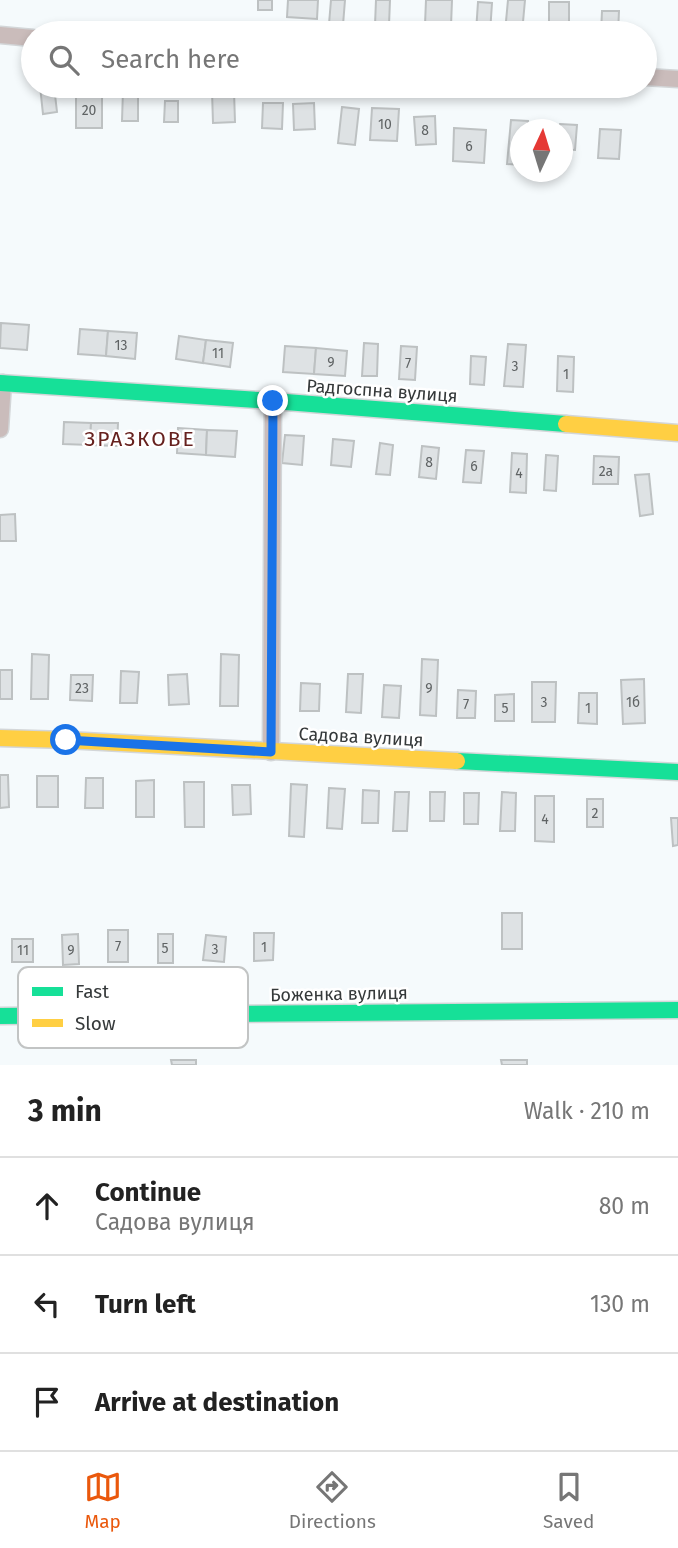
<!DOCTYPE html>
<html lang="en">
<head>
<meta charset="utf-8">
<style>
  :root { --surface:#fff; --page:#f6f6f6; --text:#222; --muted:#767676; --line:#e0e0e0; --accent:#ea580c }
  body { margin:0; font-family:"Fira Sans",sans-serif; background:var(--page); color:var(--text) }
  .compass { position:absolute; left:510px; top:119px; width:63px; height:63px; border-radius:50%; background:var(--surface); box-shadow:0 4px 10px #0003; rotate:4deg }
  .stop { position:absolute; width:21px; height:21px; margin:-16px; border:5px solid #1a73e8; border-radius:50%; background:#fff }
  .stop.end { background:#1a73e8; border-color:#fff; box-shadow:0 2px 7px #0008 }
  .list { margin:0; padding:0; list-style:none }
  h2 { display:flex; justify-content:space-between; align-items:center; height:91px; margin:0; padding:0 28px; font-size:30px }
  h2 small { font-size:23px; font-weight:400; color:var(--muted) }
  .list li { display:grid; grid-template-columns:46px 1fr auto; gap:21px; align-items:center; box-sizing:border-box; height:98px; padding:0 28px; border-top:2px solid var(--line) }
  .list b { display:block; font-size:26px; white-space:nowrap }
  .list p { margin:0; font-size:23px; white-space:nowrap; color:var(--muted) }
  .list em { font-size:23px; font-style:normal; color:var(--muted) }
  .icon { flex:none; width:38px; height:38px; fill:none; stroke:currentColor; stroke-width:2; stroke-linecap:round; stroke-linejoin:round }
  .map { position:relative; flex:none; width:678px; height:1065px; overflow:hidden }
  .search { position:absolute; background:var(--surface); box-shadow:0 4px 10px #0003; left:21px; right:21px; top:21px; height:77px; display:flex; align-items:center; gap:18px; box-sizing:border-box; padding:0 24px; border-radius:38px; color:var(--muted); font-size:26px }
  .sheet { height:385px; background:var(--surface) }
  nav { display:flex; justify-content:space-around; align-items:center; box-sizing:border-box; height:98px; border-top:2px solid var(--line); background:var(--surface); font-size:19px; color:var(--muted) }
  nav a { display:grid; justify-items:center; gap:4px }
  nav .on { color:var(--accent) }
  .map>svg:first-child { display:block }
</style>
</head>
<body>
<div class="map">
<svg width="678" height="1065" viewBox="0 0 678 1065">
  <rect width="100%" height="100%" fill="#f5fafc"/>
  <g fill="#dee2e4" stroke="#bdc1c2" stroke-width="2">
    <rect x="258" y="0" width="14" height="10"/>
    <path d="M 288,0 L 318,0 L 317,19 L 287,17 Z"/>
    <path d="M 331,0 L 345,0 L 343,25 L 329,24 Z"/>
    <path d="M 376,0 L 390,0 L 389,25 L 375,25 Z"/>
    <path d="M 426,0 L 452,0 L 451,26 L 425,25 Z"/>
    <path d="M 508,0 L 525,0 L 522,33 L 505,32 Z"/>
    <path d="M 478,2 L 492,3 L 490,33 L 476,32 Z"/>
    <rect x="549" y="2" width="20" height="31"/>
    <path d="M 602,11 L 619,11 L 618,33 L 601,33 Z"/>
    <path d="M 40,86 L 54,86 L 57,112 L 43,114 Z"/>
    <path d="M 123,90 L 138,91 L 138,121 L 122,121 Z"/>
    <path d="M 102,91 L 102,128 L 76,128 L 76,92 Z"/>
    <path d="M 212,91 L 234,91 L 235,122 L 213,123 Z"/>
    <path d="M 165,101 L 178,101 L 178,122 L 164,122 Z"/>
    <path d="M 263,103 L 283,103 L 282,129 L 262,128 Z"/>
    <path d="M 314,103 L 315,129 L 294,130 L 293,104 Z"/>
    <path d="M 342,107 L 359,109 L 355,145 L 338,143 Z"/>
    <path d="M 372,108 L 399,109 L 397,141 L 370,140 Z"/>
    <path d="M 435,116 L 436,144 L 416,145 L 414,117 Z"/>
    <path d="M 511,120 L 528,121 L 527,130 L 520,130 L 520,165 L 507,164 Z"/>
    <path d="M 560,124 L 577,125 L 575,150 L 562,149 L 562,130 L 559,130 Z"/>
    <path d="M 454,128 L 486,130 L 484,163 L 453,161 Z"/>
    <path d="M 600,129 L 621,130 L 619,159 L 598,158 Z"/>
    <path d="M 1,323 L 29,325 L 27,350 L 0,348 Z"/>
    <path d="M 80,329 L 108,331 L 106,356 L 78,354 Z"/>
    <path d="M 108,331 L 137,333 L 135,359 L 106,356 Z"/>
    <path d="M 179,336 L 206,340 L 203,363 L 176,359 Z"/>
    <path d="M 206,340 L 233,343 L 230,367 L 203,363 Z"/>
    <path d="M 364,343 L 378,344 L 377,376 L 362,376 Z"/>
    <path d="M 508,344 L 526,345 L 523,387 L 504,386 Z"/>
    <path d="M 285,346 L 316,348 L 314,374 L 283,372 Z"/>
    <path d="M 401,346 L 417,347 L 415,380 L 399,379 Z"/>
    <path d="M 316,348 L 347,351 L 345,376 L 314,374 Z"/>
    <path d="M 471,356 L 486,357 L 484,385 L 470,384 Z"/>
    <path d="M 558,356 L 574,357 L 573,392 L 557,391 Z"/>
    <path d="M 64,422 L 91,423 L 90,445 L 63,444 Z"/>
    <path d="M 91,423 L 118,423 L 117,446 L 90,445 Z"/>
    <path d="M 178,428 L 207,430 L 206,455 L 177,453 Z"/>
    <path d="M 207,430 L 237,431 L 235,457 L 206,455 Z"/>
    <path d="M 285,435 L 304,436 L 302,465 L 282,463 Z"/>
    <path d="M 333,439 L 354,441 L 351,467 L 331,465 Z"/>
    <path d="M 380,443 L 393,445 L 390,475 L 376,474 Z"/>
    <path d="M 422,446 L 439,448 L 436,479 L 419,477 Z"/>
    <path d="M 466,450 L 484,451 L 481,483 L 463,482 Z"/>
    <path d="M 512,453 L 527,454 L 526,493 L 510,492 Z"/>
    <path d="M 546,455 L 558,456 L 556,491 L 544,490 Z"/>
    <path d="M 594,456 L 619,457 L 618,484 L 593,484 Z"/>
    <path d="M 649,474 L 653,514 L 640,516 L 635,475 Z"/>
    <path d="M 15,514 L 16,541 L 0,541 L 0,515 Z"/>
    <path d="M 32,654 L 49,655 L 48,699 L 31,699 Z"/>
    <path d="M 221,654 L 239,655 L 238,706 L 220,706 Z"/>
    <path d="M 422,659 L 438,660 L 436,716 L 420,715 Z"/>
    <rect x="0" y="670" width="12" height="29"/>
    <path d="M 121,671 L 139,672 L 137,703 L 120,703 Z"/>
    <path d="M 187,674 L 189,704 L 169,705 L 168,675 Z"/>
    <path d="M 348,674 L 363,674 L 361,713 L 346,712 Z"/>
    <path d="M 71,675 L 93,675 L 92,701 L 70,700 Z"/>
    <path d="M 644,679 L 645,723 L 623,724 L 621,680 Z"/>
    <path d="M 532,682 L 556,682 L 555,722 L 532,722 Z"/>
    <path d="M 301,683 L 320,684 L 319,711 L 300,711 Z"/>
    <path d="M 384,685 L 401,686 L 399,718 L 382,717 Z"/>
    <path d="M 458,690 L 476,691 L 475,718 L 457,718 Z"/>
    <path d="M 579,693 L 597,693 L 597,724 L 578,723 Z"/>
    <path d="M 514,694 L 514,721 L 495,721 L 495,695 Z"/>
    <path d="M 0,775 L 8,775 L 9,807 L 0,808 Z"/>
    <rect x="37" y="776" width="21" height="31"/>
    <path d="M 86,778 L 103,778 L 103,808 L 85,808 Z"/>
    <path d="M 154,780 L 154,817 L 136,817 L 136,781 Z"/>
    <path d="M 184,782 L 204,782 L 204,827 L 185,827 Z"/>
    <path d="M 291,784 L 307,785 L 304,837 L 289,836 Z"/>
    <path d="M 232,785 L 250,785 L 251,814 L 233,815 Z"/>
    <path d="M 329,788 L 345,789 L 342,829 L 327,828 Z"/>
    <path d="M 363,790 L 379,791 L 378,823 L 362,823 Z"/>
    <path d="M 395,792 L 409,792 L 407,831 L 393,831 Z"/>
    <path d="M 430,792 L 445,792 L 444,821 L 430,821 Z"/>
    <path d="M 502,792 L 516,793 L 515,831 L 500,831 Z"/>
    <path d="M 464,793 L 479,793 L 478,824 L 464,824 Z"/>
    <path d="M 535,796 L 554,796 L 554,842 L 535,841 Z"/>
    <rect x="587" y="799" width="16" height="28"/>
    <path d="M 671,818 L 678,818 L 678,845 L 673,846 Z"/>
    <rect x="502" y="913" width="20" height="36"/>
    <rect x="108" y="930" width="20" height="32"/>
    <path d="M 254,933 L 274,933 L 273,960 L 254,961 Z"/>
    <path d="M 78,934 L 79,964 L 63,965 L 62,935 Z"/>
    <rect x="158" y="934" width="15" height="29"/>
    <path d="M 206,935 L 226,937 L 224,962 L 203,960 Z"/>
    <rect x="12" y="939" width="21" height="23"/>
    <path d="M 171,1060 L 196,1060 L 196,1065 L 172,1065 Z"/>
    <path d="M 501,1060 L 527,1060 L 527,1065 L 502,1065 Z"/>
  </g>
  <g fill="none" stroke-linecap="round" stroke-linejoin="round">
    <g stroke="#d3d6d8" stroke-width="19">
      <g id="street">
        <path d="M 0,35 L 33,38"/>
        <path d="M 645,77 L 678,79"/>
        <path d="M 0,429 L 3,383"/>
        <path d="M 271,752 L 273,401"/>
      </g>
    </g>
    <g stroke="#d3d6d8" stroke-width="19">
      <g id="fast">
        <path d="M 0,383 L 273,401 L 566,424"/>
        <path d="M 457,761 L 678,772"/>
        <path d="M 0,1016 L 678,1010"/>
      </g>
    </g>
    <g stroke="#d3d6d8" stroke-width="19">
      <g id="slow">
        <path d="M 566,424 L 678,433"/>
        <path d="M 0,738 L 66,740 L 457,761"/>
      </g>
    </g>
    <use href="#street" stroke="#cabcbb" stroke-width="16"/>
    <use href="#fast" stroke="#16e098" stroke-width="16"/>
    <use href="#slow" stroke="#ffcf43" stroke-width="16"/>
  </g>
  <g fill="none" stroke-linecap="round" stroke-linejoin="round">
    <path stroke="#1a73e8" stroke-width="9" d="M 66,740 L 271,752 L 273,401"/>
  </g>
  <g text-anchor="middle" stroke-width="5" stroke-linejoin="round" paint-order="stroke">
    <g font-size="14" fill="#5f6364">
      <text x="89" y="115">20</text>
      <text x="385" y="129">10</text>
      <text x="425" y="135">8</text>
      <text x="469" y="151">6</text>
      <text x="121" y="350">13</text>
      <text x="218" y="358">11</text>
      <text x="331" y="367">9</text>
      <text x="408" y="368">7</text>
      <text x="515" y="371">3</text>
      <text x="566" y="379">1</text>
      <text x="429" y="467">8</text>
      <text x="474" y="471">6</text>
      <text x="606" y="476">2а</text>
      <text x="519" y="478">4</text>
      <text x="82" y="693">23</text>
      <text x="429" y="693">9</text>
      <text x="544" y="707">3</text>
      <text x="633" y="707">1б</text>
      <text x="466" y="709">7</text>
      <text x="505" y="713">5</text>
      <text x="588" y="713">1</text>
      <text x="595" y="818">2</text>
      <text x="545" y="824">4</text>
      <text x="118" y="951">7</text>
      <text x="264" y="952">1</text>
      <text x="165" y="953">5</text>
      <text x="215" y="954">3</text>
      <text x="23" y="955">11</text>
      <text x="71" y="955">9</text>
    </g>
    <g font-size="18" fill="#35393a" stroke="#fff">
      <text transform="translate(382 391) rotate(4)" y="6">Радгоспна вулиця</text>
      <text transform="translate(361 737) rotate(3)" y="6">Садова вулиця</text>
      <text transform="translate(339 994) rotate(-1)" y="6">Боженка вулиця</text>
    </g>
    <g font-size="21" letter-spacing="2" fill="#66211e" stroke="#fff">
      <text x="140" y="446">ЗРАЗКОВЕ</text>
    </g>
  </g>
  <rect x="18" y="967" width="230" height="81" rx="10" fill="#fff" stroke="#c2c4c4" stroke-width="2"/>
  <rect x="32" y="987" width="31" height="9" fill="#16e098"/>
  <rect x="32" y="1019" width="31" height="8" fill="#ffcf43"/>
  <g font-size="19" fill="#35393a">
    <text x="75" y="998">Fast</text>
    <text x="75" y="1030">Slow</text>
  </g>
</svg>
<svg class="compass" viewBox="-18 -18 36 36"><path d="M0-13l5 13h-10z" fill="#e53935"/><path d="M0 13l5-13h-10z" fill="#767676"/></svg>
<div class="stop" style="left:66px;top:740px"></div>
<div class="stop end" style="left:273px;top:401px"></div>
<div class="search"><svg class="icon" aria-label="search" viewBox="0 0 24 24"><circle cx="10" cy="10" r="6"/><path d="M15 15l6 6"/></svg>Search here</div>
</div>
<section class="sheet">
<h2>3 min<small>Walk · 210 m</small></h2>
<ul class="list">
<li><svg class="icon" aria-label="ahead" viewBox="0 0 24 24"><path d="M12 20V5M6 11l6-6 6 6"/></svg><div><b>Continue</b><p>Садова вулиця</p></div><em>80 m</em></li>
<li><svg class="icon" aria-label="left" viewBox="0 0 24 24"><path d="M17 20v-9H6M10 6l-5 5 5 5"/></svg><div><b>Turn left</b></div><em>130 m</em></li>
<li><svg class="icon" aria-label="arrive" viewBox="0 0 24 24"><path d="M6 21V4h12l-3 4 3 4H6"/></svg><div><b>Arrive at destination</b></div></li>
</ul>
</section>
<nav>
<a class="on"><svg class="icon" aria-label="map" viewBox="0 0 24 24"><path d="M3 6l6-2 6 2 6-2v14l-6 2-6-2-6 2zM9 4v14M15 6v14"/></svg>Map</a>
<a><svg class="icon" aria-label="directions" viewBox="0 0 24 24"><path d="M12 3l9 9-9 9-9-9zM9 14v-3h6M13 9l2 2-2 2"/></svg>Directions</a>
<a><svg class="icon" aria-label="saved" viewBox="0 0 24 24"><path d="M7 4h10v16l-5-4-5 4z"/></svg>Saved</a>
</nav>
</body>
</html>
